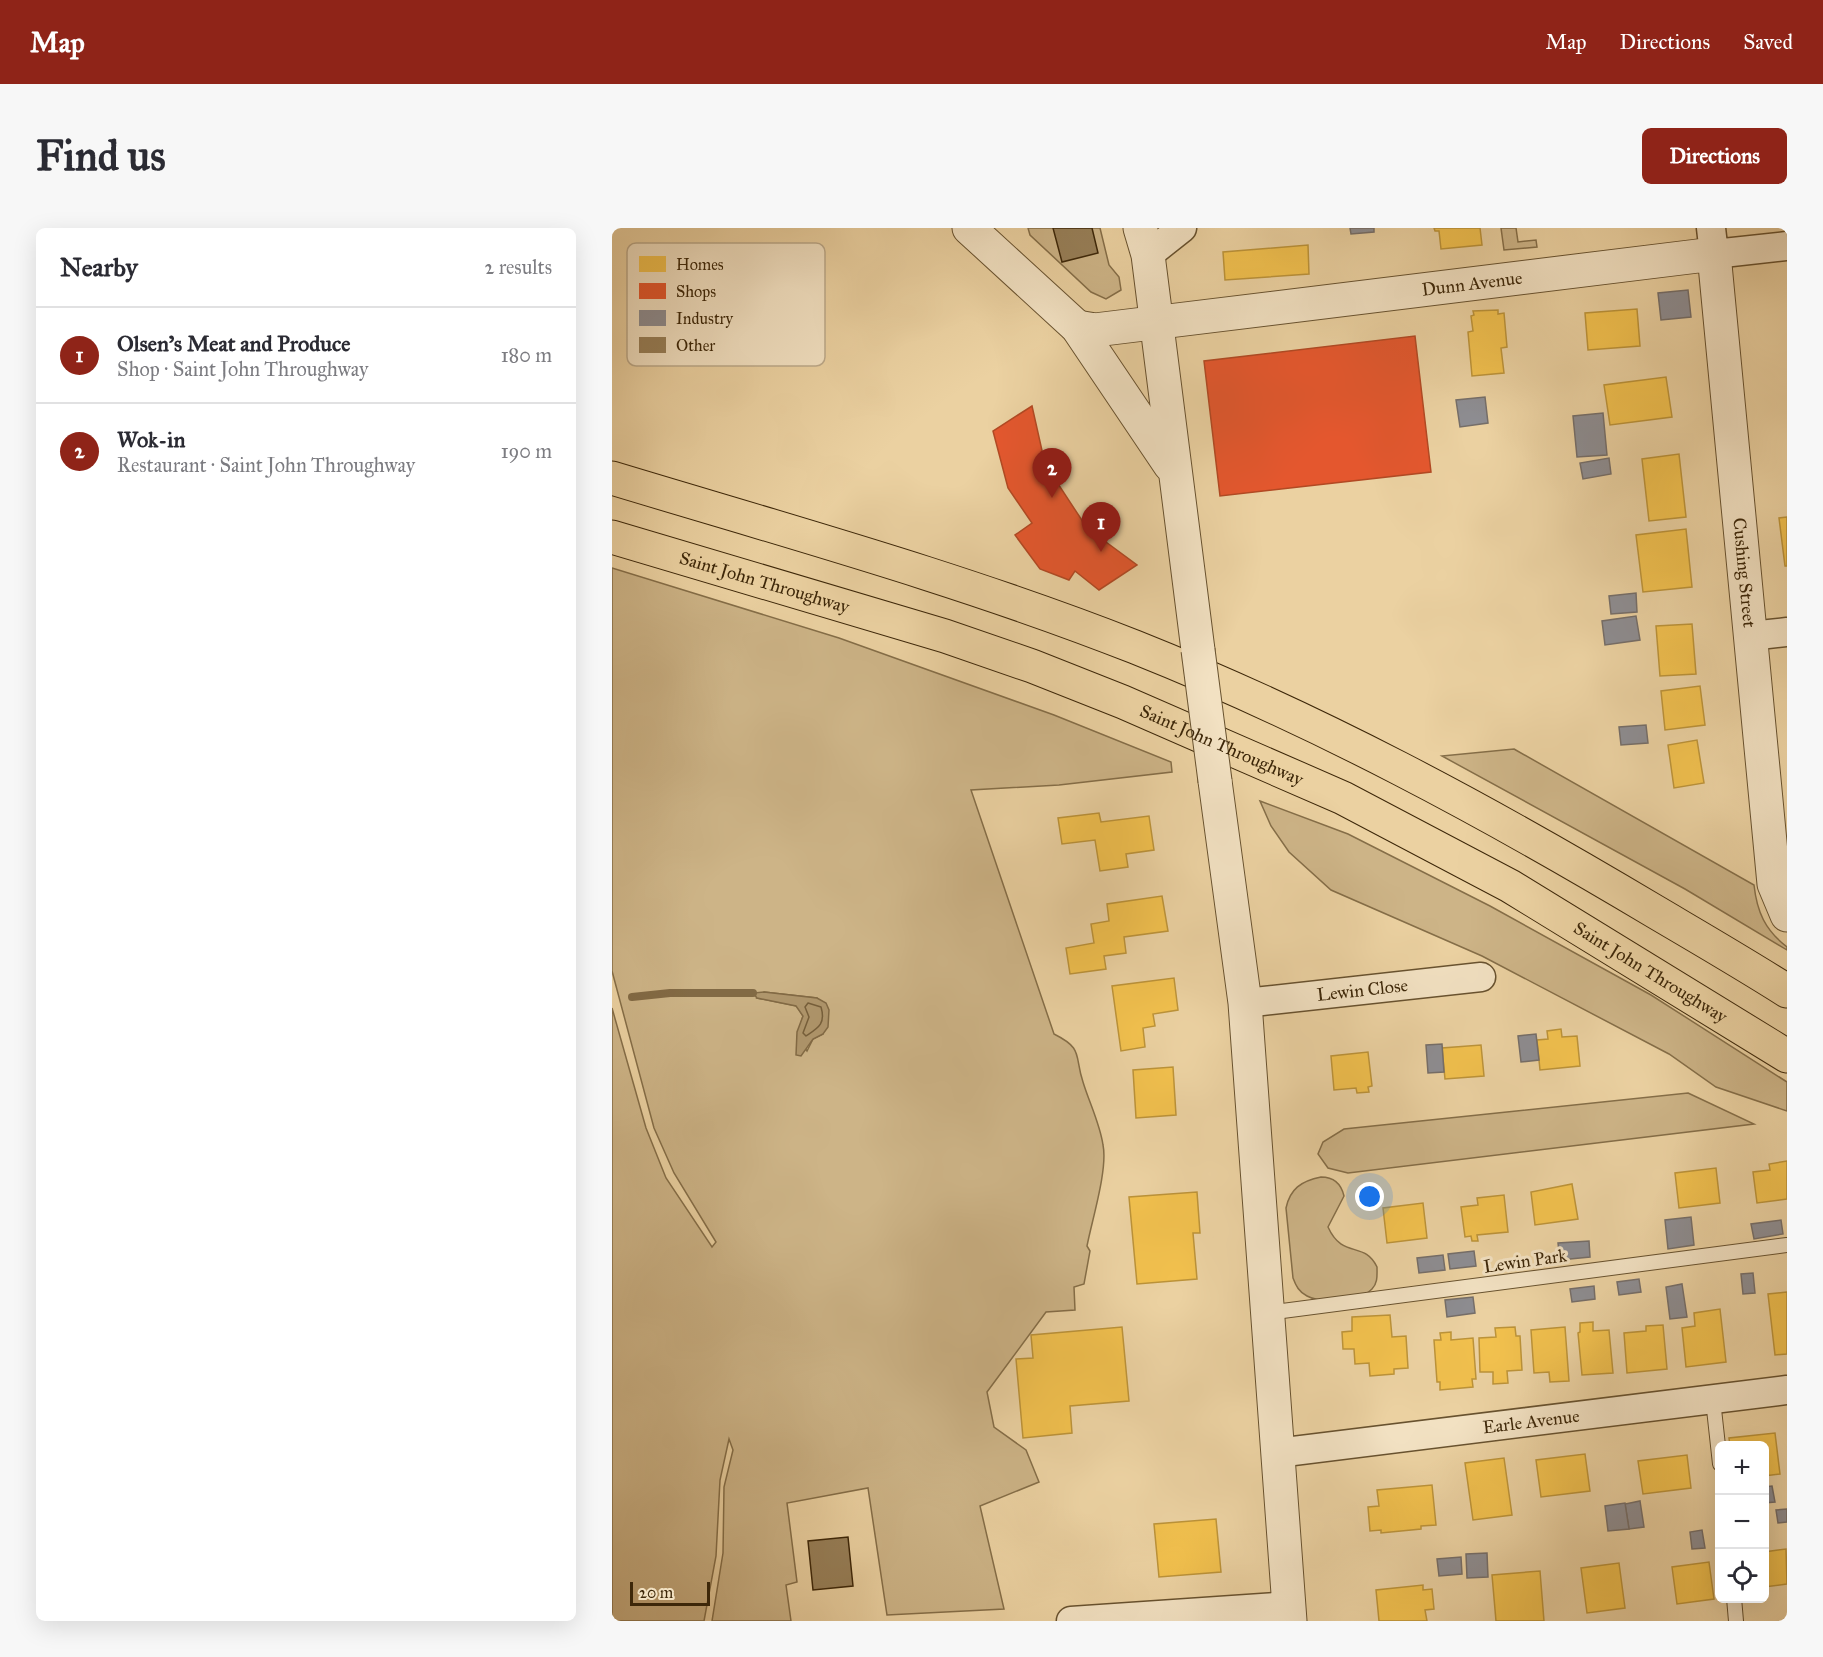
<!DOCTYPE html>
<html lang="en">
<head>
<meta charset="utf-8">
<style>
  :root { --surface:#fff; --page:#f7f7f7; --text:#2b2b33; --muted:#7c7c81; --line:#e1e1e2; --accent:#8f2418 }
  body { margin:0; font-family:"IM FELL Great Primer",serif; background:var(--page); color:var(--text) }
  .controls { position:absolute; right:18px; bottom:18px; display:grid; overflow:hidden; border-radius:9px; box-shadow:0 6px 24px #0002 }
  .controls button { width:54px; height:54px; display:grid; place-items:center; padding:0; border:0; border-bottom:2px solid var(--line); background:var(--surface); color:var(--text); font:30px sans-serif }
  .scale { position:absolute; left:18px; bottom:15px; width:80px; box-sizing:border-box; padding-left:6px; border:3px solid #3d2709; border-top:0; font-size:16px; line-height:21px; white-space:nowrap; color:#3d2709; -webkit-text-stroke:4px #f2e1c2; paint-order:stroke }
  .you { position:absolute; left:758px; top:969px; width:21px; height:21px; margin:-15px; border:4px solid #fff; border-radius:50%; background:#1a73e8; box-shadow:0 0 0 9px #1a73e833 }
  .badge { display:grid; place-items:center; width:39px; height:39px; border-radius:50%; background:var(--accent); color:#fff; font-size:20px; font-weight:700 }
  .pin { position:absolute; translate:-50% -50px; filter:drop-shadow(0 2px 3px #0008) }
  .pin::after { content:''; position:absolute; top:32px; width:21px; height:18px; background:inherit; clip-path:polygon(0 0,100% 0,50% 100%) }
  .list { margin:0; padding:0; list-style:none }
  h2 { display:flex; justify-content:space-between; align-items:center; height:78px; margin:0; padding:0 24px; font-size:26px }
  h2 small { font-size:20px; font-weight:400; color:var(--muted) }
  .list li { display:grid; grid-template-columns:39px 1fr auto; gap:18px; align-items:center; box-sizing:border-box; height:96px; padding:0 24px; border-top:2px solid var(--line) }
  .list b { display:block; font-size:22px; white-space:nowrap }
  .list p { margin:0; font-size:20px; white-space:nowrap; color:var(--muted) }
  .list em { font-size:20px; font-style:normal; color:var(--muted) }
  .icon { flex:none; width:33px; height:33px; fill:none; stroke:currentColor; stroke-width:2; stroke-linecap:round; stroke-linejoin:round }
  .map { position:relative; flex:none; width:1175px; height:1393px; overflow:hidden; border-radius:9px }
  header { display:flex; align-items:center; gap:36px; box-sizing:border-box; height:84px; padding:0 30px; background:var(--accent); color:#fff }
  header strong { font-size:28px }
  nav { display:flex; gap:33px; margin-inline-start:auto; font-size:21px }
  .intro { display:flex; align-items:center; justify-content:space-between; box-sizing:border-box; height:144px; padding:0 36px }
  h1 { margin:0; font-size:42px }
  .button { padding:15px 27px; border-radius:9px; background:var(--accent); color:#fff; font-size:21px; font-weight:700 }
  main { display:flex; gap:36px; padding:0 36px }
  aside { flex:1; background:var(--surface); border-radius:9px; box-shadow:0 6px 24px #0002 }
  .map>svg:first-child { display:block }
</style>
</head>
<body>
<header>
<strong>Map</strong>
<nav><a>Map</a><a>Directions</a><a>Saved</a></nav>
</header>
<div class="intro"><h1>Find us</h1><a class="button">Directions</a></div>
<main>
<aside>
<h2>Nearby<small>2 results</small></h2>
<ul class="list">
<li><span class="badge">1</span><div><b>Olsen's Meat and Produce</b><p>Shop · Saint John Throughway</p></div><em>180 m</em></li>
<li><span class="badge">2</span><div><b>Wok-in</b><p>Restaurant · Saint John Throughway</p></div><em>190 m</em></li>
</ul>
</aside>
<div class="map">
<svg width="1175" height="1393" viewBox="0 0 1175 1393">
  <rect width="100%" height="100%" fill="#ebd1a1"/>
  <filter id="stains"><feTurbulence type="fractalNoise" baseFrequency=".00333" numOctaves="4"/><feColorMatrix values="0 0 0 0 .2 0 0 0 0 .09 0 0 0 0 .02 0 0 0 .5 -.17"/></filter>
  <radialGradient id="worn" r=".72"><stop offset=".6" stop-color="#630" stop-opacity="0"/><stop offset="1" stop-color="#630" stop-opacity=".3"/></radialGradient>
  <g fill="#cdb487" stroke="#856e48" stroke-width="1.5" fill-rule="evenodd">
    <path d="M 416,0 L 488,0 L 497,37 L 507,49 L 509,62 L 494,71 L 479,64 L 418,7 Z"/>
    <path d="M 889,0 L 904,0 L 906,14 L 924,12 L 925,19 L 892,22 Z"/>
    <path d="M 0,340 L 227,410 L 442,487 L 559,534 L 560,544 L 447,557 L 359,562 L 442,806 C 472,821 462,827 471,854 C 477,874 488,896 491,917 C 496,941 480,992 475,1018 L 478,1023 L 472,1056 L 462,1059 L 463,1082 L 434,1084 L 375,1164 L 382,1199 L 414,1222 L 427,1254 L 368,1278 L 392,1381 L 275,1387 L 256,1260 L 175,1275 L 185,1354 L 174,1357 L 179,1393 L 100,1393 L 111,1325 L 112,1259 L 121,1222 L 117,1211 L 108,1252 L 104,1328 L 92,1393 L 0,1393 L 0,780 L 34,900 L 54,950 L 100,1019 L 104,1014 L 62,945 L 42,900 L 0,743 ZM 152,764 L 205,770 L 211,806 L 201,811 L 195,823 L 185,809 L 191,788 L 185,778 L 145,770 Z"/>
    <path d="M 902,521 L 1142,657 C 1145,684 1153,702 1175,719 L 1175,722 L 1073,661 L 830,528 Z"/>
    <path d="M 648,573 L 736,606 L 878,678 L 1039,767 L 1175,854 L 1175,883 L 1104,859 L 1057,826 L 870,728 L 719,662 L 677,624 L 659,598 Z"/>
    <path d="M 1076,865 L 1142,896 L 736,945 L 716,940 L 706,926 L 711,914 L 732,901 Z"/>
    <path d="M 709,949 C 722,949 729,955 732,968 L 716,999 C 731,1032 752,1012 765,1039 C 765,1047 766,1055 760,1061 C 747,1074 710,1076 695,1068 C 687,1064 684,1058 681,1050 L 674,980 C 678,961 689,953 709,949 Z"/>
  </g>
  <path fill="#b0976d" stroke="#826a45" stroke-width="1.5" d="M 152,764 L 205,770 L 214,775 L 217,782 L 216,799 L 211,806 L 201,811 L 189,828 L 184,827 L 185,804 L 191,788 L 184,778 L 145,770 L 141,765 Z"/>
  <g fill="#f2c14e" stroke="#bc9339" stroke-width="1.5">
    <path d="M 822,0 L 868,0 L 870,17 L 829,21 L 827,3 L 823,3 Z"/>
    <path d="M 696,17 L 697,46 L 613,52 L 611,24 Z"/>
    <path d="M 1025,81 L 1028,118 L 976,122 L 973,85 Z"/>
    <path d="M 886,82 L 886,86 L 892,85 L 895,119 L 889,120 L 892,145 L 860,148 L 856,104 L 861,103 L 859,88 L 862,87 L 861,83 Z"/>
    <path d="M 1054,149 L 1060,189 L 998,197 L 992,157 Z"/>
    <path d="M 1067,226 L 1074,289 L 1037,293 L 1030,231 Z"/>
    <path d="M 1175,289 L 1175,338 L 1173,338 L 1167,290 Z"/>
    <path d="M 1074,301 L 1080,359 L 1031,364 L 1024,307 Z"/>
    <path d="M 1080,396 L 1084,446 L 1048,448 L 1044,398 Z"/>
    <path d="M 1088,458 L 1093,497 L 1053,502 L 1049,463 Z"/>
    <path d="M 1085,512 L 1092,555 L 1062,560 L 1056,517 Z"/>
    <path d="M 487,585 L 489,594 L 537,588 L 542,622 L 514,626 L 516,639 L 488,643 L 483,612 L 450,616 L 446,590 Z"/>
    <path d="M 550,668 L 556,703 L 512,709 L 514,725 L 492,728 L 494,741 L 458,746 L 454,720 L 482,715 L 479,696 L 497,693 L 495,676 Z"/>
    <path d="M 562,750 L 566,782 L 541,786 L 543,798 L 531,800 L 533,819 L 509,823 L 500,758 Z"/>
    <path d="M 949,801 L 950,809 L 965,808 L 968,838 L 928,842 L 925,812 L 936,811 L 935,803 Z"/>
    <path d="M 869,817 L 872,848 L 833,851 L 830,820 Z"/>
    <path d="M 756,824 L 760,858 L 756,859 L 757,864 L 745,865 L 744,860 L 722,862 L 719,828 Z"/>
    <path d="M 561,839 L 564,887 L 524,890 L 521,842 Z"/>
    <path d="M 1175,933 L 1175,971 L 1145,975 L 1141,944 L 1158,942 L 1157,936 Z"/>
    <path d="M 1104,940 L 1108,975 L 1067,980 L 1063,945 Z"/>
    <path d="M 960,956 L 966,991 L 923,997 L 919,964 Z"/>
    <path d="M 585,964 L 588,1005 L 581,1005 L 585,1051 L 525,1056 L 517,969 Z"/>
    <path d="M 892,967 L 896,1004 L 865,1007 L 866,1013 L 860,1013 L 859,1008 L 853,1009 L 849,979 L 866,977 L 865,970 Z"/>
    <path d="M 811,975 L 815,1010 L 775,1015 L 771,980 Z"/>
    <path d="M 1175,1064 L 1175,1126 L 1163,1127 L 1156,1066 Z"/>
    <path d="M 1108,1081 L 1114,1134 L 1074,1139 L 1070,1100 L 1083,1098 L 1082,1085 Z"/>
    <path d="M 778,1087 L 780,1109 L 794,1108 L 796,1140 L 782,1141 L 782,1146 L 758,1148 L 757,1135 L 743,1136 L 742,1121 L 731,1121 L 730,1104 L 740,1103 L 740,1089 Z"/>
    <path d="M 981,1094 L 981,1103 L 997,1102 L 1001,1145 L 970,1147 L 966,1105 L 968,1104 L 968,1095 Z"/>
    <path d="M 1051,1097 L 1055,1141 L 1015,1145 L 1012,1105 L 1034,1103 L 1034,1098 Z"/>
    <path d="M 510,1099 L 517,1173 L 458,1178 L 460,1205 L 411,1210 L 404,1131 L 421,1130 L 419,1107 Z"/>
    <path d="M 903,1099 L 904,1108 L 908,1108 L 910,1142 L 895,1143 L 896,1155 L 881,1156 L 881,1144 L 868,1144 L 867,1110 L 884,1109 L 883,1100 Z"/>
    <path d="M 953,1099 L 957,1153 L 938,1154 L 937,1144 L 922,1145 L 919,1102 Z"/>
    <path d="M 839,1104 L 839,1112 L 861,1110 L 864,1151 L 860,1151 L 861,1159 L 828,1162 L 828,1154 L 825,1154 L 822,1112 L 829,1112 L 828,1105 Z"/>
    <path d="M 1163,1205 L 1168,1246 L 1152,1248 L 1152,1218 L 1118,1218 L 1117,1210 Z"/>
    <path d="M 973,1226 L 978,1263 L 929,1269 L 924,1232 Z"/>
    <path d="M 1075,1227 L 1079,1260 L 1031,1266 L 1026,1233 Z"/>
    <path d="M 892,1230 L 900,1287 L 861,1292 L 853,1235 Z"/>
    <path d="M 820,1257 L 824,1297 L 809,1298 L 809,1301 L 769,1305 L 769,1302 L 758,1303 L 756,1279 L 767,1278 L 765,1262 Z"/>
    <path d="M 604,1291 L 609,1344 L 547,1349 L 542,1296 Z"/>
    <path d="M 1174,1321 L 1175,1356 L 1152,1359 L 1152,1324 Z"/>
    <path d="M 1097,1334 L 1102,1371 L 1065,1376 L 1060,1339 Z"/>
    <path d="M 1007,1335 L 1013,1380 L 975,1385 L 969,1340 Z"/>
    <path d="M 928,1343 L 932,1393 L 884,1393 L 880,1347 Z"/>
    <path d="M 811,1357 L 811,1362 L 820,1361 L 822,1381 L 813,1382 L 815,1393 L 767,1393 L 764,1362 Z"/>
  </g>
  <g fill="#e4572e" stroke="#b24923" stroke-width="1.5">
    <path d="M 803,108 L 819,244 L 608,268 L 592,133 Z"/>
    <path d="M 420,178 L 433,236 L 475,300 L 525,337 L 487,362 L 463,343 L 457,352 L 428,341 L 403,307 L 420,295 L 396,260 L 381,203 Z"/>
  </g>
  <g fill="#8d8d92" stroke="#756e69" stroke-width="1.5">
    <path d="M 738,0 L 762,0 L 762,4 L 739,6 Z"/>
    <path d="M 1076,62 L 1079,89 L 1049,92 L 1046,65 Z"/>
    <path d="M 873,169 L 876,195 L 848,199 L 844,172 Z"/>
    <path d="M 991,185 L 995,227 L 965,229 L 961,188 Z"/>
    <path d="M 997,230 L 999,246 L 971,251 L 968,235 Z"/>
    <path d="M 1024,365 L 1025,384 L 999,386 L 997,368 Z"/>
    <path d="M 1024,388 L 1028,412 L 993,417 L 990,393 Z"/>
    <path d="M 1034,497 L 1036,515 L 1009,517 L 1007,499 Z"/>
    <path d="M 924,806 L 927,832 L 909,834 L 906,808 Z"/>
    <path d="M 830,816 L 832,844 L 816,845 L 814,817 Z"/>
    <path d="M 1079,989 L 1082,1017 L 1056,1021 L 1053,992 Z"/>
    <path d="M 1169,992 L 1171,1006 L 1142,1011 L 1139,996 Z"/>
    <path d="M 977,1013 L 978,1029 L 948,1032 L 946,1015 Z"/>
    <path d="M 862,1023 L 864,1038 L 838,1041 L 836,1026 Z"/>
    <path d="M 831,1027 L 833,1042 L 807,1045 L 805,1030 Z"/>
    <path d="M 1141,1045 L 1143,1065 L 1131,1066 L 1129,1046 Z"/>
    <path d="M 1027,1051 L 1029,1064 L 1007,1067 L 1005,1054 Z"/>
    <path d="M 1070,1056 L 1075,1089 L 1058,1091 L 1054,1059 Z"/>
    <path d="M 982,1058 L 983,1071 L 960,1074 L 958,1061 Z"/>
    <path d="M 861,1069 L 863,1085 L 835,1089 L 833,1072 Z"/>
    <path d="M 1160,1258 L 1163,1274 L 1152,1275 L 1152,1259 Z"/>
    <path d="M 1028,1273 L 1032,1299 L 1017,1301 L 1013,1276 Z"/>
    <path d="M 1013,1275 L 1017,1301 L 996,1303 L 993,1278 Z"/>
    <path d="M 1175,1281 L 1175,1294 L 1166,1295 L 1164,1282 Z"/>
    <path d="M 1090,1302 L 1093,1320 L 1080,1321 L 1078,1304 Z"/>
    <path d="M 875,1325 L 876,1349 L 855,1350 L 854,1326 Z"/>
    <path d="M 849,1329 L 850,1346 L 827,1348 L 825,1331 Z"/>
  </g>
  <g fill="none" stroke-linecap="round" stroke-linejoin="round">
    <path stroke="#765f3b" stroke-width="1.5" d="M 196,775 L 209,779 C 214,796 206,800 194,808 L 191,805 L 197,789 L 193,779 Z"/>
    <path stroke="#826a45" stroke-width="8" d="M 20,769 L 58,765 L 141,765"/>
  </g>
  <g fill="#977f58" stroke="#3d2709" stroke-width="1.5">
    <path d="M 441,0 L 480,0 L 486,25 L 450,34 Z"/>
    <path d="M 236,1309 L 241,1358 L 201,1362 L 196,1313 Z"/>
  </g>
  <g fill="none" stroke-linecap="round" stroke-linejoin="round">
    <g stroke="#68522f" stroke-width="16">
      <g id="service">
        <path d="M 655,1085 L 1175,1017"/>
        <path d="M 1101,1172 L 1108,1236"/>
        <path d="M 1122,1370 L 1124,1393"/>
      </g>
    </g>
    <g stroke="#68522f" stroke-width="31">
      <g id="minor">
        <path d="M 1099,0 L 1102,26 L 1175,18"/>
        <path d="M 536,27 L 570,0"/>
        <path d="M 1138,408 L 1175,404"/>
        <path id="s1" d="M 633,775 L 869,749"/>
        <path id="s2" d="M 665,1225 L 1175,1162"/>
        <path d="M 459,1393 L 677,1378"/>
      </g>
    </g>
    <g stroke="#68522f" stroke-width="35">
      <g id="tertiary">
        <path d="M 357,0 L 465,99 L 558,237"/>
        <path d="M 528,0 L 536,27 L 586,422"/>
        <path id="s3" d="M 465,99 L 483,102 L 1102,26 L 1162,656 L 1175,687"/>
        <path d="M 603,553 L 633,775 L 678,1393"/>
      </g>
    </g>
    <g stroke="#3d2709" stroke-width="35">
      <g id="motorway">
        <path d="M 0,250 C 175,303 353,352 523,419 C 706,492 873,582 1042,683 C 1086,709 1131,735 1175,763"/>
        <path id="s4" d="M 0,309 L 333,408 L 420,438 L 511,474 L 731,570 L 898,658 L 1175,828"/>
      </g>
    </g>
    <use href="#service" stroke="#f2e1c2" stroke-width="14"/>
    <use href="#minor" stroke="#f2e1c2" stroke-width="28"/>
    <use href="#tertiary" stroke="#f2e1c2" stroke-width="33"/>
    <use href="#motorway" stroke="#ebd1a1" stroke-width="33"/>
    <g stroke="#68522f" stroke-width="35" stroke-linecap="butt">
      <path id="tertiary-bridge" d="M 586,422 L 603,553"/>
    </g>
    <use href="#tertiary-bridge" stroke="#f2e1c2" stroke-width="33"/>
  </g>
  <g text-anchor="middle" stroke-width="6" stroke-linejoin="round" paint-order="stroke">
    <g font-size="18" fill="#3d2709" stroke="#f2e1c2">
      <text dy="6" stroke="none"><textPath href="#s3" startOffset="398">Dunn Avenue</textPath></text>
      <text dy="6" stroke="none"><textPath href="#s3" startOffset="962">Cushing Street</textPath></text>
      <text dy="6" stroke="none"><textPath href="#s4" startOffset="159">Saint John Throughway</textPath></text>
      <text dy="6" stroke="none"><textPath href="#s4" startOffset="645">Saint John Throughway</textPath></text>
      <text dy="6" stroke="none"><textPath href="#s4" startOffset="1131">Saint John Throughway</textPath></text>
      <text dy="6" stroke="none"><textPath href="#s1" startOffset="118">Lewin Close</textPath></text>
      <text transform="translate(913 1033) rotate(-8)" y="6">Lewin Park</text>
      <text dy="6" stroke="none"><textPath href="#s2" startOffset="256">Earle Avenue</textPath></text>
    </g>
  </g>
  <rect x="15" y="15" width="198" height="123" rx="9" fill="#f2e1c2" stroke="#bca98a" stroke-width="1.5"/>
  <rect x="27" y="28" width="27" height="16" fill="#f2c14e"/>
  <rect x="27" y="55" width="27" height="16" fill="#e4572e"/>
  <rect x="27" y="82" width="27" height="16" fill="#8d8d92"/>
  <rect x="27" y="109" width="27" height="16" fill="#977f58"/>
  <g font-size="16" fill="#3d2709">
    <text x="64" y="42">Homes</text>
    <text x="64" y="69">Shops</text>
    <text x="64" y="96">Industry</text>
    <text x="64" y="123">Other</text>
  </g>
  <rect width="100%" height="100%" filter="url(#stains)"/>
  <rect width="100%" height="100%" fill="url(#worn)"/>
</svg>
<div class="controls">
<button>+</button>
<button>−</button>
<button><svg class="icon" aria-label="locate" viewBox="0 0 24 24"><circle cx="12" cy="12" r="6"/><path d="M12 2v4M12 18v4M2 12h4M18 12h4"/></svg></button>
</div>
<div class="scale">20 m</div>
<div class="you"></div>
<div class="pin badge" style="left:489px;top:324px">1</div>
<div class="pin badge" style="left:440px;top:270px">2</div>
</div>
</main>
</body>
</html>
